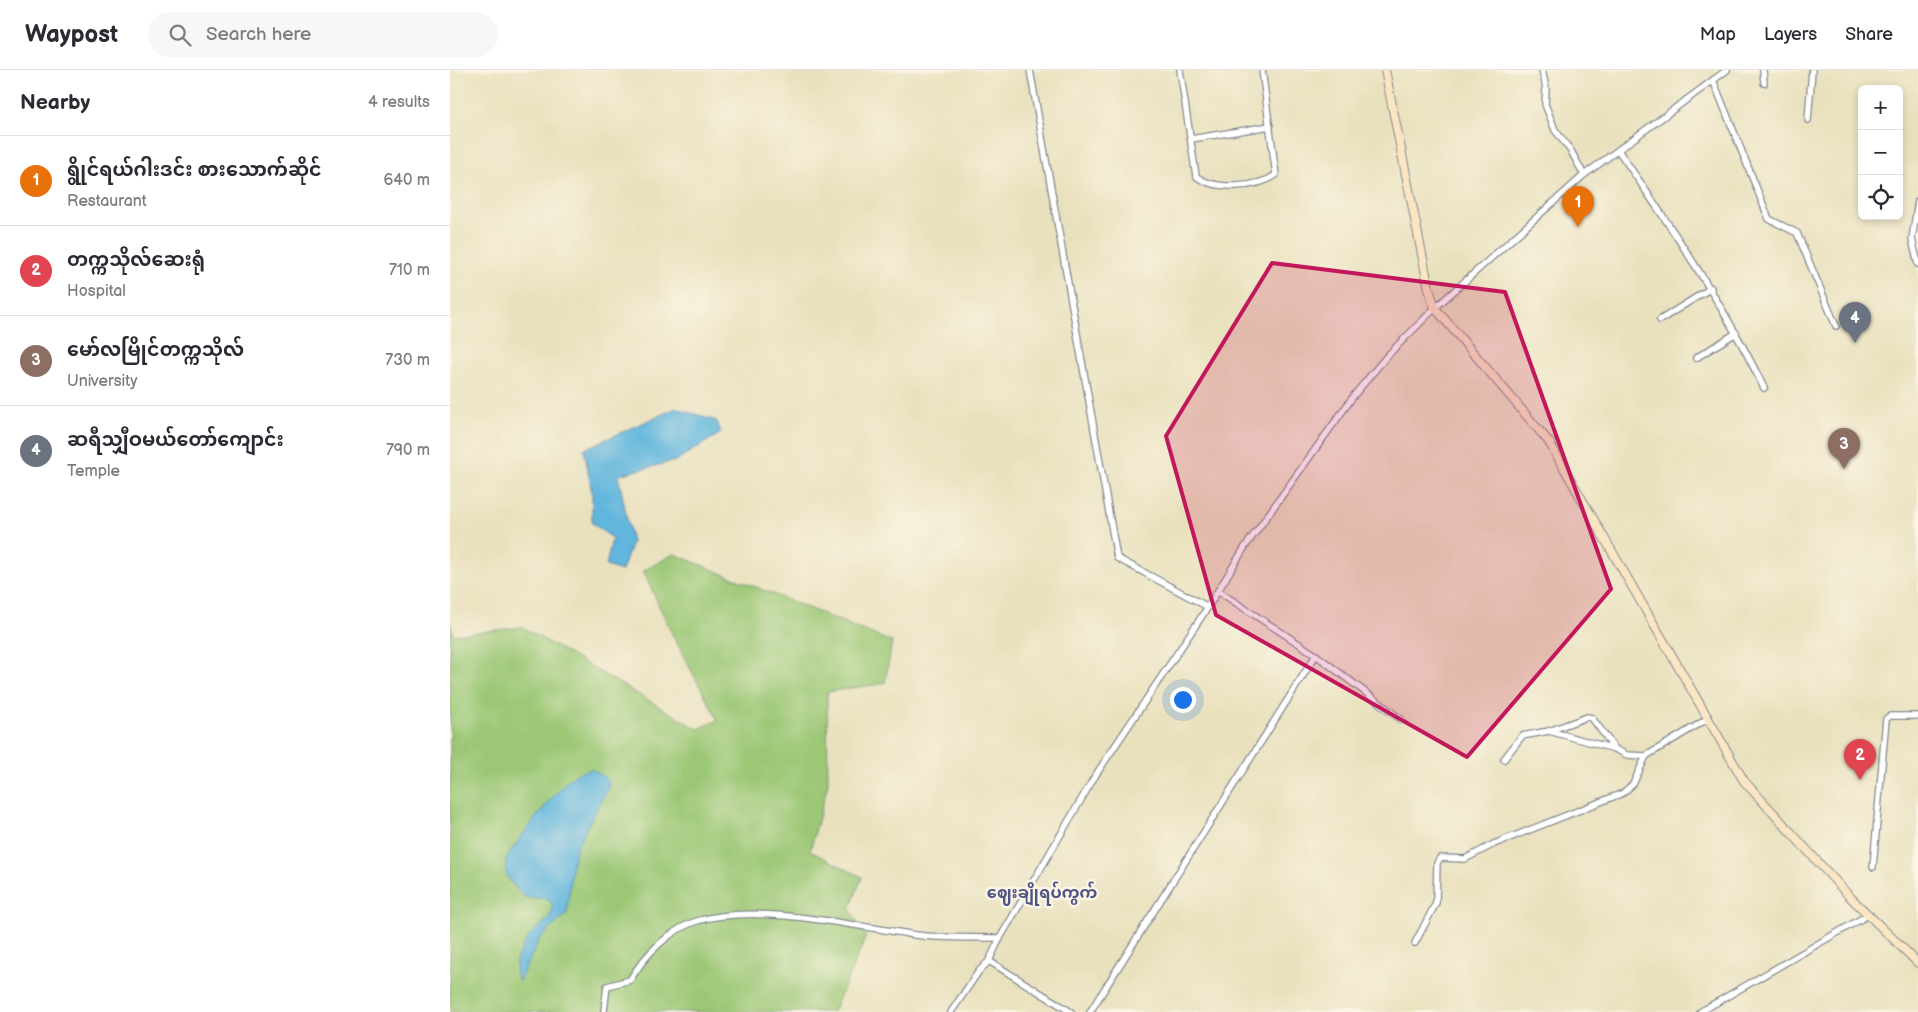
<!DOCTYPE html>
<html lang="en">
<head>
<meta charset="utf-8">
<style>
  :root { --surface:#fff; --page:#f7f7f7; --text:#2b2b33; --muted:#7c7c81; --line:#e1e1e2; --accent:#ea580c }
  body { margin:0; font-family:"Balsamiq Sans","Noto Sans Myanmar",sans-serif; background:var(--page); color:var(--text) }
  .controls { position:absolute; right:15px; top:15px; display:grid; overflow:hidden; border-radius:8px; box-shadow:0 2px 8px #0003 }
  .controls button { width:45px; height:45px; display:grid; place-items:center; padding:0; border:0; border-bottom:1px solid var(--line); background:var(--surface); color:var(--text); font:25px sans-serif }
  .you { position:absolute; left:732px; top:629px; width:18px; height:18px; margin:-12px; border:4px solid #fff; border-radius:50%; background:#1a73e8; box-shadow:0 0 0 8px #1a73e833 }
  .badge { display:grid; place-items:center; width:32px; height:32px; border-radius:50%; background:var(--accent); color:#fff; font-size:16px; font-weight:700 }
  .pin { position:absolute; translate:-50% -41px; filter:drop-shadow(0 1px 2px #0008) }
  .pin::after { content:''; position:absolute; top:26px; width:18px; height:15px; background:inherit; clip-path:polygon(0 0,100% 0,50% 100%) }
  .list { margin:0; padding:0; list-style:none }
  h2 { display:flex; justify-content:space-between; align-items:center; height:65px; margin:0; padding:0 20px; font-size:21px }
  h2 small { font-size:16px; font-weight:400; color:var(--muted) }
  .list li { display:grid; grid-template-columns:32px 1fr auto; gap:15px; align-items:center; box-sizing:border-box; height:90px; padding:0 20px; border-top:1px solid var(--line) }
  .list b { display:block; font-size:19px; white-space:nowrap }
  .list p { margin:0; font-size:16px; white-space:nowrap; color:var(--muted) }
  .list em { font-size:16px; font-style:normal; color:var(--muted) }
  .icon { flex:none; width:28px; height:28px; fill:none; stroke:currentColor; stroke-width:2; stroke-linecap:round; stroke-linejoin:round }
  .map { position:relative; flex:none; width:1468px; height:942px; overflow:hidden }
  header { display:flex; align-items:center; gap:30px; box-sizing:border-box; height:70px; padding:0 25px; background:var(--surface); border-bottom:1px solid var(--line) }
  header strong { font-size:24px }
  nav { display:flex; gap:28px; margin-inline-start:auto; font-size:18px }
  .search { width:350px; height:45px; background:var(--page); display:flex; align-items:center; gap:12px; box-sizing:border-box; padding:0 18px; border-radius:28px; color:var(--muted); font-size:19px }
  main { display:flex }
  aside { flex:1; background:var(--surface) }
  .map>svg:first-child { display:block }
</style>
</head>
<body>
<header>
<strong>Waypost</strong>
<div class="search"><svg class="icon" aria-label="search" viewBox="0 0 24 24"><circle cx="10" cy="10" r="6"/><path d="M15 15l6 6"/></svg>Search here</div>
<nav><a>Map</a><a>Layers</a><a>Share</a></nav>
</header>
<main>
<aside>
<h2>Nearby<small>4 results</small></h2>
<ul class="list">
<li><span class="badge" style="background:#e8710a">1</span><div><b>ရွိုင်ရယ်ဂါးဒင်း စားသောက်ဆိုင်</b><p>Restaurant</p></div><em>640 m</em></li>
<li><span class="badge" style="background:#e0444e">2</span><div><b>တက္ကသိုလ်ဆေးရုံ</b><p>Hospital</p></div><em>710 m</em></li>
<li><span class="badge" style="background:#8d6e63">3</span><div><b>မော်လမြိုင်တက္ကသိုလ်</b><p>University</p></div><em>730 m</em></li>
<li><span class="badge" style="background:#6b7280">4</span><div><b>ဆရီသျှီဝမယ်တော်ကျောင်း</b><p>Temple</p></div><em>790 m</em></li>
</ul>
</aside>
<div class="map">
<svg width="1468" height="942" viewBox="0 0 1468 942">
  <rect width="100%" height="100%" fill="#fcf5e5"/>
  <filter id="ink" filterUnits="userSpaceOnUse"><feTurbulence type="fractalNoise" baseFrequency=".02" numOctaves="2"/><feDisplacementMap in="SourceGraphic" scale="10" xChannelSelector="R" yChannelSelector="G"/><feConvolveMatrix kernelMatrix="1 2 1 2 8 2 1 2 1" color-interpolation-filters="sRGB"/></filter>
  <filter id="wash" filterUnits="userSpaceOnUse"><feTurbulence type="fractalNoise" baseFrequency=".0096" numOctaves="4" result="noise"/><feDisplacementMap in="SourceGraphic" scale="20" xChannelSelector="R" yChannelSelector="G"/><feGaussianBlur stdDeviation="1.12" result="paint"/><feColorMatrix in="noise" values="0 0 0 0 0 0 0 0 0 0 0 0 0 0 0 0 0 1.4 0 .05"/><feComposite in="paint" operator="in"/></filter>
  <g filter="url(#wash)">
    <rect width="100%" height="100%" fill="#e9e1be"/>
    <path fill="#9cc876" stroke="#5c7c6a" d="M 224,484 L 442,572 L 435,613 L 377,622 L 378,713 L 360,781 L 412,807 L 400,839 L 416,867 L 383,942 L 0,942 L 0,552 L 3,565 L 72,557 L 248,659 L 268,650 L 224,568 L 193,501 Z"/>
    <g fill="#61b6dd" stroke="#3e729e">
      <path d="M 226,338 L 267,351 L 271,363 L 225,391 L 168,405 L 182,472 L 172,501 L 156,496 L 162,468 L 142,453 L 142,423 L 134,379 Z"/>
      <path d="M 142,699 L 158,710 L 159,717 L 128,773 L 122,794 L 117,844 L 90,868 L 69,911 C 58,895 75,869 87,858 C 92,854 99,850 101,844 C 104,839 102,834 99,829 L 75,827 C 65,818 52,806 56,791 C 60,778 109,717 121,708 C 127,703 134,701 142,699 Z"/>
    </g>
  </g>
  <g filter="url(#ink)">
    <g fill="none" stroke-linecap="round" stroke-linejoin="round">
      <g stroke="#82888e" stroke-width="8">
        <g id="street">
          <path d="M 580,0 L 667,488 L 758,537"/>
          <path d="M 730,0 L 746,106 C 764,121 807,118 826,105 L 812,0"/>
          <path d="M 1092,0 L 1096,18 L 1095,34 L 1105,60 L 1121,81 L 1134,105"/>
          <path d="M 1313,0 L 1314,13"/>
          <path d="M 1263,10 L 1319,149 L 1347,163 L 1386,256"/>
          <path d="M 1358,50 L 1362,0"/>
          <path d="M 741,69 L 820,56"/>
          <path d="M 1168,80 C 1221,157 1273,233 1314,318"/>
          <path d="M 1468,131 L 1462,169 L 1468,194"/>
          <path d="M 1210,250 L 1261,218"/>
          <path d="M 1246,288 L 1286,263"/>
          <path d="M 768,521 L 866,585 L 952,650"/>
          <path d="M 1099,661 L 1165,679 L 1177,685 L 1196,686"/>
          <path d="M 1054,689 L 1072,666 L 1099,661 L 1137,647 L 1142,648 L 1165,679"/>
          <path d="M 1423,797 L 1436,649 L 1440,646 L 1468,646"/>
          <path d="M 965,873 L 986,833 L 987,793 L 990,788 L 1015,789 L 1044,774 L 1173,723 L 1183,714 L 1196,686 L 1259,648"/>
          <path d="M 539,891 L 621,942"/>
          <path d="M 154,941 L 157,916 L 180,910 C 194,886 220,859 247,851 C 307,833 404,856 466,865 C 493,869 523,867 550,868"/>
          <path d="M 501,942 L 529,901 L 539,891 L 550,868 L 645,706 L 758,537 L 795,477 L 905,324 L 937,286 L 985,238 L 1134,105 L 1277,0"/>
          <path d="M 640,942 L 866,585"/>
          <path d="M 1250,942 L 1418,845"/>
        </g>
      </g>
      <g stroke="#82888e" stroke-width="10">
        <path id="secondary" d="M 935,0 L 979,219 L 985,238 L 1099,372 L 1294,711 L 1399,826 L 1468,893"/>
      </g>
      <use href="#street" stroke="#fff" stroke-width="5.5"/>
      <use href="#secondary" stroke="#fbe6c4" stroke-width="8"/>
    </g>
  </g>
  <path fill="#c2185b" fill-opacity="0.2" stroke="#c2185b" stroke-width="4" stroke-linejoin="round" d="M 822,193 L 1055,222 L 1161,519 L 1017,687 L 766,545 L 716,366 Z"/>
  <g text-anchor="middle" stroke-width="5" stroke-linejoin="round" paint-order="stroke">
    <g font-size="16" font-weight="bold" fill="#4d5586" stroke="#fcf5e5">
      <text x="592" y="828">ဈေးချိုရပ်ကွက်</text>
    </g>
  </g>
</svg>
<div class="controls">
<button>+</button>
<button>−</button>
<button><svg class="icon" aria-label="locate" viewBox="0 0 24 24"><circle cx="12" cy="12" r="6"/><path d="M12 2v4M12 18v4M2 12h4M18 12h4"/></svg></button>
</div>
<div class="you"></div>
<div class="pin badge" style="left:1128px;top:157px;background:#e8710a">1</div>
<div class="pin badge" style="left:1410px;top:710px;background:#e0444e">2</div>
<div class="pin badge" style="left:1394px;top:399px;background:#8d6e63">3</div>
<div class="pin badge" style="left:1405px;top:273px;background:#6b7280">4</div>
</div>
</main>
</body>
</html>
